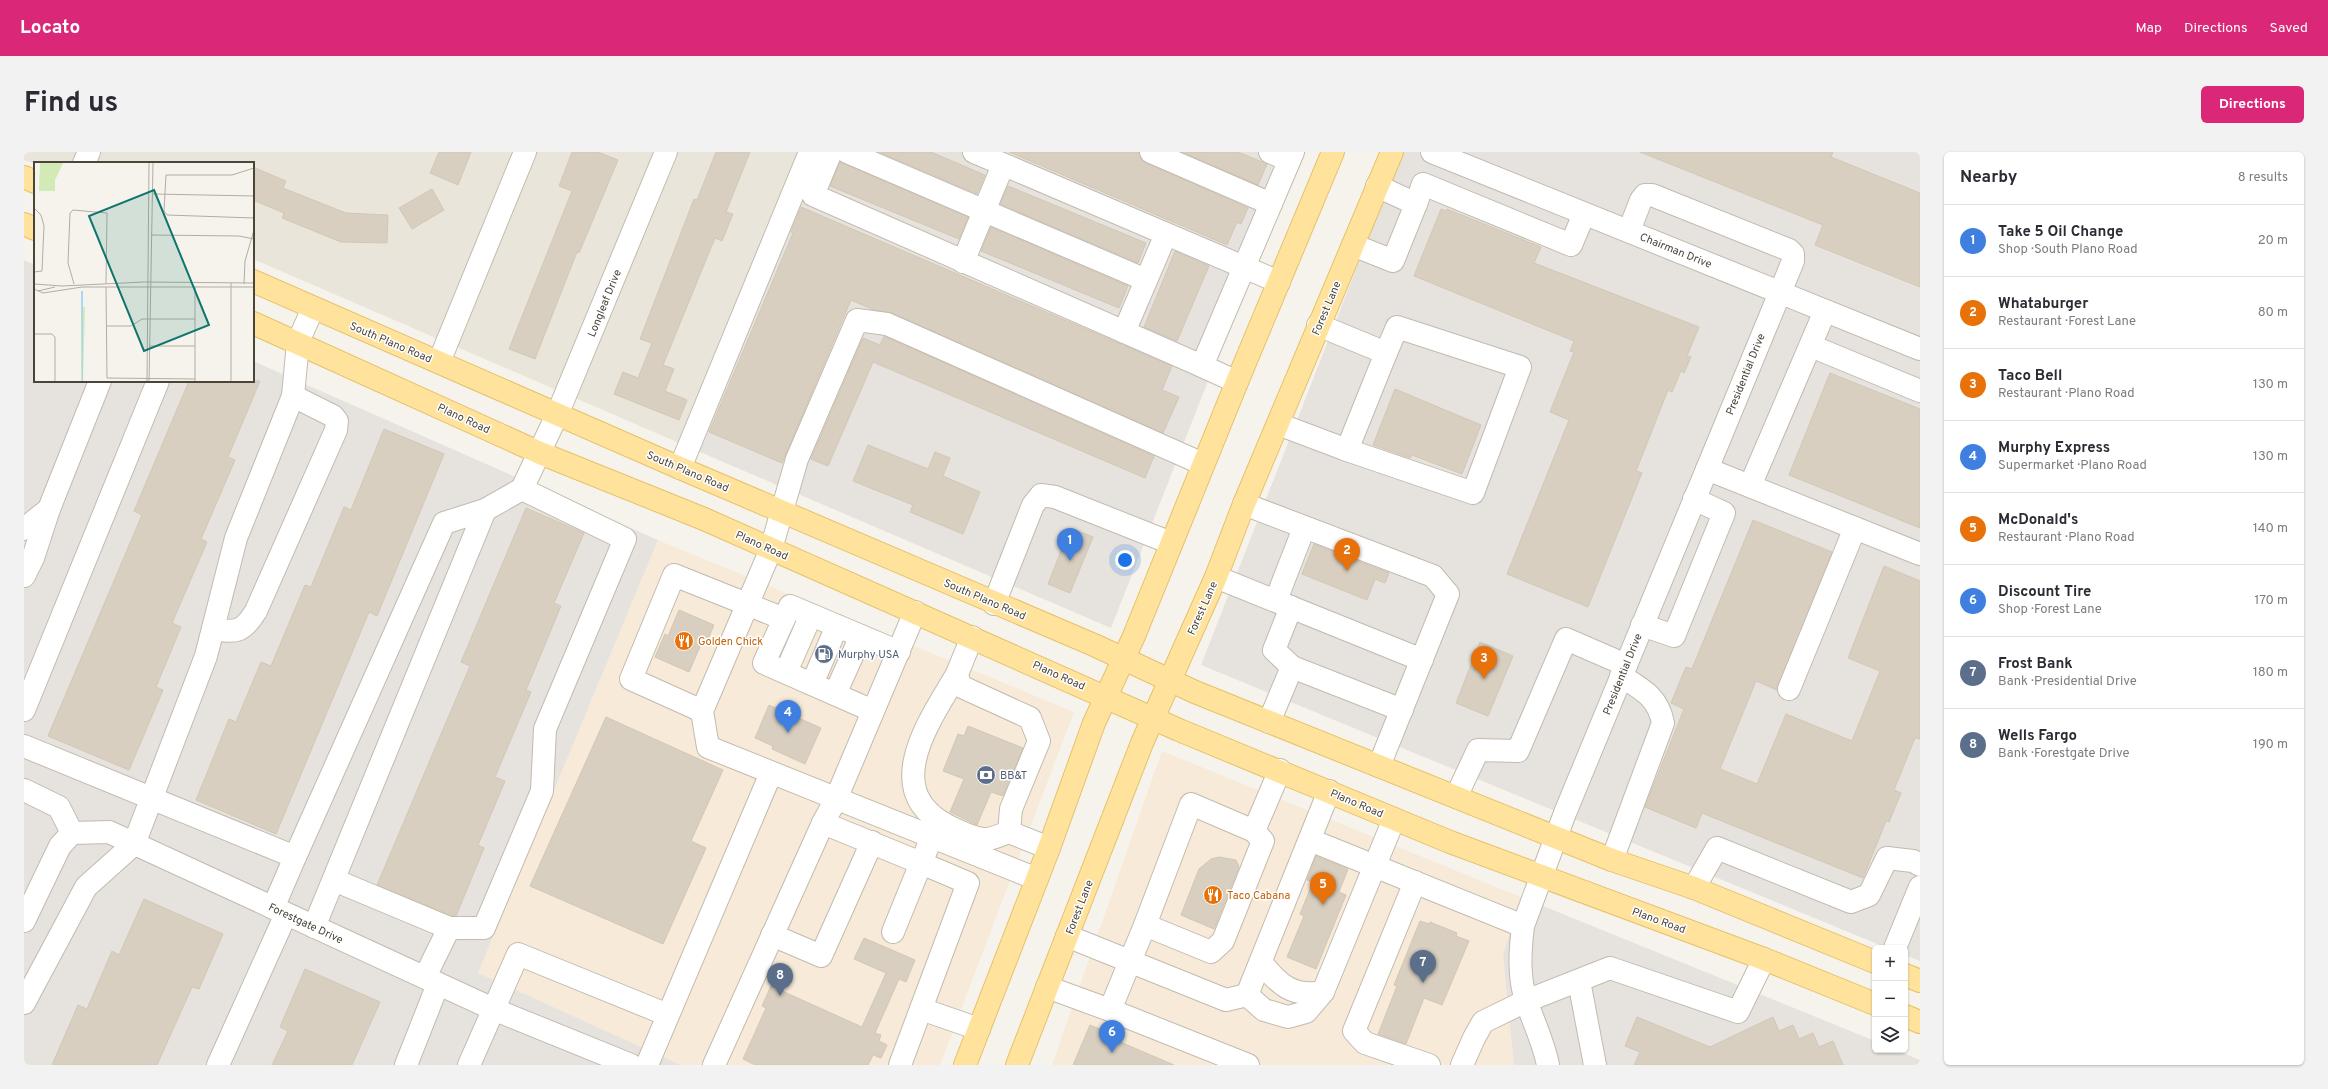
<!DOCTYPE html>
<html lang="en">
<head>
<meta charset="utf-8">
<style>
  :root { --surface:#fff; --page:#f2f2f3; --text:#2b2b33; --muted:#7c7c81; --line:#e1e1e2; --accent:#db2777 }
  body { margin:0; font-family:Overpass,sans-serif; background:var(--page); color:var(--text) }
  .controls { position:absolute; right:12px; bottom:12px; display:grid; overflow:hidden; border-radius:6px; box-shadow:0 1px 3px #0004 }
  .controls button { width:36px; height:36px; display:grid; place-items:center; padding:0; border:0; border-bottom:1px solid var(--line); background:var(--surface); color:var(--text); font:20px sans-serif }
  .you { position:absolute; left:1101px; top:408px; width:14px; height:14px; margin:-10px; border:3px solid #fff; border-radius:50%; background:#1a73e8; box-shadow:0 0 0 6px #1a73e833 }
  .badge { display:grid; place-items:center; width:26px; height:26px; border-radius:50%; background:var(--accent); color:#fff; font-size:13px; font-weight:700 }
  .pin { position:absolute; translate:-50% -33px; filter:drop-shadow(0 1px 2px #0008) }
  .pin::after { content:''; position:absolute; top:21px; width:14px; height:12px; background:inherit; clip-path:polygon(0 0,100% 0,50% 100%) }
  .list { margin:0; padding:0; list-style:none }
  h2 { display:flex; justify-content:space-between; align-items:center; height:52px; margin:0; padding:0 16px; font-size:17px }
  h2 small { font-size:13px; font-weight:400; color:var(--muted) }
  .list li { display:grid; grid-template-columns:26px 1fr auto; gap:12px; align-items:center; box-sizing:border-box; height:72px; padding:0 16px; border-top:1px solid var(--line) }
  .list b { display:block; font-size:15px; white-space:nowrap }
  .list p { margin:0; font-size:13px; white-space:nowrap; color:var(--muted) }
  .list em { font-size:13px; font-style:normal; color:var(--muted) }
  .icon { flex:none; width:22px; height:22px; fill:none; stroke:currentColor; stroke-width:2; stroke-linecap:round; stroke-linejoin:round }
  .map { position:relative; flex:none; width:1896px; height:913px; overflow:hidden; border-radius:6px }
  header { display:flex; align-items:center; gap:24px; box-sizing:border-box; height:56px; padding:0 20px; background:var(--accent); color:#fff }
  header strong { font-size:19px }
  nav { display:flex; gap:22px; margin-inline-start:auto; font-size:14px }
  .intro { display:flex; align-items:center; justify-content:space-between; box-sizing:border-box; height:96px; padding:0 24px }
  h1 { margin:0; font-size:28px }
  .button { padding:10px 18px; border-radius:6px; background:var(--accent); color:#fff; font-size:14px; font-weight:700 }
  main { display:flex; gap:24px; padding:0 24px }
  aside { flex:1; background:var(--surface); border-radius:6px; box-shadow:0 1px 3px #0004 }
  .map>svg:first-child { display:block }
</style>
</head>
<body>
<header>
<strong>Locato</strong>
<nav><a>Map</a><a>Directions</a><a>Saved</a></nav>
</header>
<div class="intro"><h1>Find us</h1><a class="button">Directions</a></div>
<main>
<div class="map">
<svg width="1896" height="913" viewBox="0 0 1896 913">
  <rect width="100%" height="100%" fill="#f6f3ec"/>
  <path fill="#eae5da" d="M 0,0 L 792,0 L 669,297 L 229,107 L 229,11 L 11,12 L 0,8 Z"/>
  <g fill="#f7ead8">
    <path d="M 634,388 L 1050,560 L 916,913 L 657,913 L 454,821 Z"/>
    <path d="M 1138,599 L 1497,745 L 1479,803 L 1490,913 L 1028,913 Z"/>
  </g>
  <g fill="#e6e2dd">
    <path d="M 792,0 L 1274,0 L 1087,476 L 669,297 Z"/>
    <path d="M 1378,0 L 1896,0 L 1896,809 L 1881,803 L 1881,796 L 1863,796 L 1177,513 Z"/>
    <path d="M 0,108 L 11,113 L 11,229 L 229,229 L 229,209 L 634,388 L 454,821 L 657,913 L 0,913 Z"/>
    <path d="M 1497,745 L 1851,889 L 1851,898 L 1872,898 L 1896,908 L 1896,913 L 1490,913 L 1479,803 Z"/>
  </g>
  <g fill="#d8cfc1" stroke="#d3c7b4">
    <path d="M 415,0 L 447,0 L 434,33 L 406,21 Z"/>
    <path d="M 548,0 L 574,0 L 594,8 L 555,101 L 553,100 L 511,207 L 485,197 L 548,39 L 535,34 Z"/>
    <path d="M 692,0 L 726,0 L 702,60 L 709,62 L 698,89 L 691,86 L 639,213 L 650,217 L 641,239 L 663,248 L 655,268 L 590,242 L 599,220 L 614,226 L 628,191 L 616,187 L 670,47 L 673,48 Z"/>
    <path d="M 855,0 L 907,0 L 961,23 L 953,42 Z"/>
    <path d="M 985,0 L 1115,0 L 1117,7 L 1122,11 L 1224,56 L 1217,72 L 1213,70 L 1203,93 Z"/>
    <path d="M 1158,0 L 1214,0 L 1243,12 L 1234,33 Z"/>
    <path d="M 1616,0 L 1809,0 L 1807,5 L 1896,41 L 1896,135 L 1791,93 L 1799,73 Z"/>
    <path d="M 816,10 L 944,65 L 935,87 L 806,34 Z"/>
    <path d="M 229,15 L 262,29 L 259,36 L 322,61 L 364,63 L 363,91 L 317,90 L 258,66 L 260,61 L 229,48 Z"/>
    <path d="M 984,34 L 1122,91 L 1114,111 L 976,52 Z"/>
    <path d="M 408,37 L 420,58 L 388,77 L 375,56 Z"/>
    <path d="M 777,55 L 1148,214 L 1138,238 L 1155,245 L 1139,281 L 868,161 L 850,158 L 827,148 L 758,311 L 685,280 L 769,81 L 767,80 Z"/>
    <path d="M 1417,57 L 1422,59 L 1423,57 L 1517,95 L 1510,111 L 1675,175 L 1663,204 L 1667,205 L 1660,221 L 1657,219 L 1648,240 L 1644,238 L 1612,319 L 1618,321 L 1564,455 L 1483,422 L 1545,268 L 1526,260 L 1550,200 L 1546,199 L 1550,189 L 1390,124 Z"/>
    <path d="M 967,75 L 1104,134 L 1095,156 L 957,99 Z"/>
    <path d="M 1151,99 L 1185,114 L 1153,189 L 1120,175 Z"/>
    <path d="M 860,184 L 1130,304 L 1121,326 L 849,210 L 804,314 L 787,307 L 839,186 L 856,193 Z"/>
    <path d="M 1806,221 L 1896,257 L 1896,376 L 1765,323 Z"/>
    <path d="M 165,229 L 236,229 L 204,305 L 211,308 L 177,387 L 183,390 L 148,471 L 157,475 L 132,535 L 139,538 L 105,618 L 24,584 L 118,363 L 110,359 Z"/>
    <path d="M 1371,237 L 1457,273 L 1438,322 L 1388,303 L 1386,306 L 1349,293 Z"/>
    <path d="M 360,277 L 420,302 L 353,464 L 345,460 L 252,682 L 172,648 L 205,567 L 212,570 L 237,510 L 247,514 L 281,433 L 287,435 L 320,355 L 327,358 Z"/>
    <path d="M 844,293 L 904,317 L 911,300 L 926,306 L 919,324 L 956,340 L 939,382 L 886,360 L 889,353 L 829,329 Z"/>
    <path d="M 502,356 L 560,381 L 530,451 L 537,454 L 502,538 L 507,540 L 471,625 L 481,629 L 454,693 L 460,696 L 432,764 L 428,764 L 353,733 L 446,514 L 437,510 Z"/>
    <path d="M 1729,368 L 1808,400 L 1753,538 L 1732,529 L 1696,617 L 1733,632 L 1762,562 L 1828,589 L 1856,519 L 1824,506 L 1860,414 L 1896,429 L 1896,587 L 1891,586 L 1870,638 L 1877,641 L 1865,670 L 1862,669 L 1839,726 L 1678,661 L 1672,676 L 1621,655 L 1660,557 L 1647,551 L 1662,515 L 1668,517 Z"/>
    <path d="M 1046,376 L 1069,385 L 1046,441 L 1024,432 Z"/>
    <path d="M 1290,392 L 1365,421 L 1361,431 L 1351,427 L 1343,448 L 1278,422 Z"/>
    <path d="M 655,458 L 690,473 L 682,492 L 678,490 L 665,520 L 631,505 L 641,482 L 644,484 Z"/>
    <path d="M 1456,490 L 1489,504 L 1464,564 L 1432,551 Z"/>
    <path d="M 745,553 L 797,576 L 781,612 L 748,597 L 749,594 L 731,586 Z"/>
    <path d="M 582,565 L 699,618 L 667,689 L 682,696 L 639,792 L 506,734 Z"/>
    <path d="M 944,574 L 999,596 L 979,644 L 967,640 L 953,673 L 926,660 L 940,627 L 919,619 L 934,582 L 940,584 Z"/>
    <path d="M 1292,704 L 1324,717 L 1315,740 L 1322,743 L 1292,817 L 1263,805 L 1280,764 L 1276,762 L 1289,730 L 1283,728 Z"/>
    <path d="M 1195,705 L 1212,708 L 1215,715 L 1190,777 L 1157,763 L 1175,717 L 1187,707 Z"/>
    <path d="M 120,747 L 199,782 L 175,837 L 168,835 L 133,913 L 28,913 L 54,853 L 63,857 L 88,799 L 95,803 Z"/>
    <path d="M 1396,769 L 1405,772 L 1406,770 L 1433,781 L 1432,784 L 1445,789 L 1418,853 L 1400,846 L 1382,892 L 1354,882 L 1373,834 L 1370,833 Z"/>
    <path d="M 840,786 L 891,808 L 882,830 L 875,827 L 851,881 L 857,883 L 855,889 L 863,893 L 857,906 L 849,903 L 844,913 L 731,913 L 719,907 L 742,856 L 738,854 L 747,834 L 838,875 L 862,821 L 830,807 Z"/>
    <path d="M 281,817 L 356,850 L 328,913 L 248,913 L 264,879 L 256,875 Z"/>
    <path d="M 1613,865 L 1686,895 L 1749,865 L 1755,879 L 1769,873 L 1775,887 L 1789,881 L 1795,895 L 1809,889 L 1819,913 L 1610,913 L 1616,900 L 1601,894 Z"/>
    <path d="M 1066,873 L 1096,885 L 1094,889 L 1150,913 L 1049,913 Z"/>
  </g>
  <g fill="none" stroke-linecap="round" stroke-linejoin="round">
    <g stroke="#c2bbae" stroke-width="24">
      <g id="minor">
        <path d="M 807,0 L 789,43 L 1178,214"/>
        <path d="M 823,0 L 1122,128"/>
        <path d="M 950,0 L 1255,130"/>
        <path d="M 1127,0 L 1247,52"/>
        <path d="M 1246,0 L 1265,8"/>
        <path d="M 1408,0 L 1896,197"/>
        <path d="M 60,11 L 65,0"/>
        <path d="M 1353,34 L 1392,52 L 1399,32 L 1547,93 L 1560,62"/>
        <path d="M 1329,93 L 1369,109 L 1392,52"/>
        <path d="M 939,110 L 979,13"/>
        <path d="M 1100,180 L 1142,82"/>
        <path d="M 1787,194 L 1896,239"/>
        <path d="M 415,210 L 501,0"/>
        <path d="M 1213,230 L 1178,214 L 1269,0"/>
        <path d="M 1254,272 L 1323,298 L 1362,201 L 1294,173"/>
        <path d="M 1323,298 L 1449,341 L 1496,215 L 1373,175 L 1362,201"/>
        <path d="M 656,316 L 786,0"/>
        <path d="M 1683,317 L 1896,402"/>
        <path d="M 1726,334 L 1801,159"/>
        <path d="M 1220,352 L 1409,424 L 1424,442 L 1355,614"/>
        <path d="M 0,377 L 25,357 L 76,229"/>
        <path d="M 0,424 L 9,406 L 25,357"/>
        <path d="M 1192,425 L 1398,508"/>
        <path d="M 1252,448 L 1280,376"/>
        <path d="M 970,452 L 1009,353 L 1017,343 L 1031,345 L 1147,391"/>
        <path d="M 760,467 L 740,511 L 849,559"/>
        <path d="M 1618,473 L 1650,484 L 1700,361 L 1670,347"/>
        <path d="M 189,477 C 213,481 219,480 232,459 L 312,278 L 313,269 L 309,264 L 269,244"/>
        <path d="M 948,485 L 933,522 L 936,534 L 1006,566 L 1015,589 L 987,657 L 985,680 L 1025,696"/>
        <path d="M 1268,515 L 1378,558"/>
        <path d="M 762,520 L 787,463"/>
        <path d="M 933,522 C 907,567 854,638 924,674 C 935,679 951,688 964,687 C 971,686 979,682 985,680"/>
        <path d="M 788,532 L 813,474"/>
        <path d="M 1765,537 L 1831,376"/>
        <path d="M 811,542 L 837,484"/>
        <path d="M 0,558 L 134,229"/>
        <path d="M 678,559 L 607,527 L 650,423 L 760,467 L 766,454 L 875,500"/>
        <path d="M 1245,570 L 1268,515 L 1250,498 L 1267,455"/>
        <path d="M 0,594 L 271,705 L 249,756"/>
        <path d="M 0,638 L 35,655 L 48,681"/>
        <path d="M 1432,645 L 1454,598 L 1494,599 L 1542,487 L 1602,513"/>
        <path d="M 799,671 L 897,711 L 869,780"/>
        <path d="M 1286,688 L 1499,774"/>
        <path d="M 271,705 L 420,371 L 461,358"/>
        <path d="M 1588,708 L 1639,571 C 1634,545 1618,537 1597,524"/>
        <path d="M 1013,727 L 684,595 L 678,559 L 747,397 L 773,307 L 833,168 L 863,172 L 1179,312"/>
        <path d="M 310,728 L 425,776 L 401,825"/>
        <path d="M 1391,730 L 1330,879 L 1341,891 L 1405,913"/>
        <path d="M 1670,736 L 1693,696 L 1827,750 L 1845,743 L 1863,706 L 1889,709 L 1896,713"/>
        <path d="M 0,769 L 36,694 L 48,681 L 85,680 L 469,857 L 607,913"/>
        <path d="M 1121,773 L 1187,800 L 1199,789 L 1239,689 L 1230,679"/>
        <path d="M 290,775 L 461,358 L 498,337 L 533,263 L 642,0"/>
        <path d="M 425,776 L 460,776 L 518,639 L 521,577 L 601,387 L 498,337"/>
        <path d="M 748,783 L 797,804 L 848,690"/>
        <path d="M 1043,784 L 1202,848 L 1223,843 L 1305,639"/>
        <path d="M 1871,796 L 1896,735"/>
        <path d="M 1237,810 C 1254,832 1269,846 1299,840"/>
        <path d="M 1555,829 L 1571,913"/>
        <path d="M 1023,835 L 1086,858 L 1121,773 L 1167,652 L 1230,679 L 1256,618"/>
        <path d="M 1223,843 L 1240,858 L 1264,865 L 1282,860 L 1299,840 L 1370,667"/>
        <path d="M 0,851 L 62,735 L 110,692 L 182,504 L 212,386 L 269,244 L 274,190 L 289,156"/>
        <path d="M 897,857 L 955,877"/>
        <path d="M 1086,858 L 1224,913"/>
        <path d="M 194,913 L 262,762"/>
        <path d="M 382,913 L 414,832"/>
        <path d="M 445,913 L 494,802 L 644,863"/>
        <path d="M 623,913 L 747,621"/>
        <path d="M 690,913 L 799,671 L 812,647 L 891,460"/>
        <path d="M 876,913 L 944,731 L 897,711 L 908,685"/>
        <path d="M 1438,913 L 1450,886 L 1459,870 L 1502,849 L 1586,816 L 1714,860 L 1740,807"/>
        <path d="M 1524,913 C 1520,892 1510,871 1503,851 C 1494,827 1496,799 1499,774 L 1541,661 L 1769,109 L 1769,102 L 1765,98 L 1628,43 L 1621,43 L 1617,48 L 1605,79"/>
      </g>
    </g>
    <g stroke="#e6c16a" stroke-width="24">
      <g id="major">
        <path d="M 0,25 L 11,30"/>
        <path d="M 0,72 L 11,77"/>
        <path d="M 229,129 L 656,316 L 1070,493 L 1171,540 L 1588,708 L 1670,736 L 1851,810"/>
        <path d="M 229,171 L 516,301 L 680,367 L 1155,578 L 1426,690 L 1740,807 L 1851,852"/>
        <path d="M 1881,823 L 1896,829"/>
        <path d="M 1881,864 L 1896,870"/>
        <path d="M 941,913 L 1025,696 L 1070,571 L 1110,484 L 1213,230 L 1309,0"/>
        <path d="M 993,913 L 1118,591 L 1192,425 L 1220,352 L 1368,0"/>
      </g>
    </g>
    <use href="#minor" stroke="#fff" stroke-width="22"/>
    <use href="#major" stroke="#ffe39c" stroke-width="22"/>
  </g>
  <defs>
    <g id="restaurant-disc" transform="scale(1)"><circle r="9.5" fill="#e8710a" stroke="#fff"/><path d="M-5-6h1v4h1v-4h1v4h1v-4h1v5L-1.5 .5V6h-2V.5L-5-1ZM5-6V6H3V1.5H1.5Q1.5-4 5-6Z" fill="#fff"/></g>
    <g id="fuel-disc" transform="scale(1)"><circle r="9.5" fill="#5c6f8a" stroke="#fff"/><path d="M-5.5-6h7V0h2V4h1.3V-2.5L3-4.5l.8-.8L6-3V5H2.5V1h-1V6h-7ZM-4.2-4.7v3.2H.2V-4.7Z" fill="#fff"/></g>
    <g id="bank-disc" transform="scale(1)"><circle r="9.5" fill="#5c6f8a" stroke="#fff"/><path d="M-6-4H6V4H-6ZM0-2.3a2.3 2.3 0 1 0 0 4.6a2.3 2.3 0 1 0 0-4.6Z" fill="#fff"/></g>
  </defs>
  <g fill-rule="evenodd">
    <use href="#restaurant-disc" x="660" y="489"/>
    <use href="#fuel-disc" x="800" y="502"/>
    <use href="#bank-disc" x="962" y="623"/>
    <use href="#restaurant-disc" x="1189" y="743"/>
  </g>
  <g text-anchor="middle" stroke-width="3" stroke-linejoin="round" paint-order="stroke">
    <g font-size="11" fill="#4b4439" stroke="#fff">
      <text transform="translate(1652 98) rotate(22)" y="4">Chairman Drive</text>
      <text transform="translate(580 151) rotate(-68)" y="4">Longleaf Drive</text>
      <text transform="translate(1302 156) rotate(-67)" y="4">Forest Lane</text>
      <text transform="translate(367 190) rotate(23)" y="4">South Plano Road</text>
      <text transform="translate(1721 222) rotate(-68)" y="4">Presidential Drive</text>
      <text transform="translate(440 266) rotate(25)" y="4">Plano Road</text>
      <text transform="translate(664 319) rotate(23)" y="4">South Plano Road</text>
      <text transform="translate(738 393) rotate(24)" y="4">Plano Road</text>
      <text transform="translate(961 447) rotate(23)" y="4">South Plano Road</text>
      <text transform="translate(1178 456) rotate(-66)" y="4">Forest Lane</text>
      <text transform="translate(1598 522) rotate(-68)" y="4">Presidential Drive</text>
      <text transform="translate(1035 523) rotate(24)" y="4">Plano Road</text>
      <text transform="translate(1333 651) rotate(23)" y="4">Plano Road</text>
      <text transform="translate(1055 755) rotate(-69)" y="4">Forest Lane</text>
      <text transform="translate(1635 768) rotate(20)" y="4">Plano Road</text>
      <text transform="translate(282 771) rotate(25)" y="4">Forestgate Drive</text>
    </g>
    <g font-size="11" fill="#c56008" stroke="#fff" text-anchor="start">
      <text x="674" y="493">Golden Chick</text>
      <text x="1203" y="747">Taco Cabana</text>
    </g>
    <g font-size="11" fill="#4e5e75" stroke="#fff" text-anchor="start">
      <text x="814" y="506">Murphy USA</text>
      <text x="976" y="627">BB&amp;T</text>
    </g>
  </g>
  <g transform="translate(10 10)">
    <rect width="220" height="220" fill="#f6f3ec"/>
    <path d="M 6,0 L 29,1 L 21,18 L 21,29 L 5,29 ZM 47,145 L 51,145 L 49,220 L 47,220 Z" fill="#d2eab5"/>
    <path d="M 47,129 L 49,129 L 49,220 L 48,220 Z" fill="#a9d4f2"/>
    <path fill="none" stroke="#b2ada4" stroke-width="1" d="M 220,6 L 198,13 L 132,13 L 130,49 L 133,53 L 220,56M 119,32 L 220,34M 0,46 L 7,53 L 10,64 L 8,109 L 0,110M 117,73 L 205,74 L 220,77M 0,122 L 28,124 L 110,120 L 220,121M 40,122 L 34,101 L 36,51 L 39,48 L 73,51 L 72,121M 210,122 L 211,99 L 220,68M 161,124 L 161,220M 72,125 L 73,216 L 161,217M 0,127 L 9,131 L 48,125 L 220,125M 4,129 L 21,125M 73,164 L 97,164 L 108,157 L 161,157M 0,172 L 18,172 L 21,175 L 21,220M 115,184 L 161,184M 113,220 L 115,0M 115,220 L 119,0M 197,220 L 197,121"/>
    <path fill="#0f766e" fill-opacity="0.15" stroke="#0f766e" stroke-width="2" d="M 120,28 L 175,163 L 110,189 L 55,54 Z"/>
    <rect width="220" height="220" fill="none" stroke="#4b4439" stroke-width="2"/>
  </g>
</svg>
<div class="controls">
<button>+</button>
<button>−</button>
<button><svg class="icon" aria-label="layers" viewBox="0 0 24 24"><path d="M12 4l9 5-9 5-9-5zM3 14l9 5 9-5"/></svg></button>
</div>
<div class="you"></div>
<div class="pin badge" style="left:1046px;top:409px;background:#3f7fe0">1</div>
<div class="pin badge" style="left:1323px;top:419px;background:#e8710a">2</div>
<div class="pin badge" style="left:1460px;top:527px;background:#e8710a">3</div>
<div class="pin badge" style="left:764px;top:581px;background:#3f7fe0">4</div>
<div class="pin badge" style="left:1299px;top:753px;background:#e8710a">5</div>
<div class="pin badge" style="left:1088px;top:901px;background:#3f7fe0">6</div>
<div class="pin badge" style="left:1399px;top:831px;background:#5c6f8a">7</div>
<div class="pin badge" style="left:756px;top:844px;background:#5c6f8a">8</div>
</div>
<aside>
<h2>Nearby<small>8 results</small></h2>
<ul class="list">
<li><span class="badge" style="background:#3f7fe0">1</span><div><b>Take 5 Oil Change</b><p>Shop · South Plano Road</p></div><em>20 m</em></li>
<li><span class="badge" style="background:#e8710a">2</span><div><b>Whataburger</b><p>Restaurant · Forest Lane</p></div><em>80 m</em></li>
<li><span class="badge" style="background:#e8710a">3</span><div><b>Taco Bell</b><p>Restaurant · Plano Road</p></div><em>130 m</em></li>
<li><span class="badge" style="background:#3f7fe0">4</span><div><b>Murphy Express</b><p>Supermarket · Plano Road</p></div><em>130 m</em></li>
<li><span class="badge" style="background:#e8710a">5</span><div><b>McDonald's</b><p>Restaurant · Plano Road</p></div><em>140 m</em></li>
<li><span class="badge" style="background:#3f7fe0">6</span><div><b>Discount Tire</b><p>Shop · Forest Lane</p></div><em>170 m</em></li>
<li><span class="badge" style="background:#5c6f8a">7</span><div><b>Frost Bank</b><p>Bank · Presidential Drive</p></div><em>180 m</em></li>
<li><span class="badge" style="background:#5c6f8a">8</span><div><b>Wells Fargo</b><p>Bank · Forestgate Drive</p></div><em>190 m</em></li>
</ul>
</aside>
</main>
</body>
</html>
